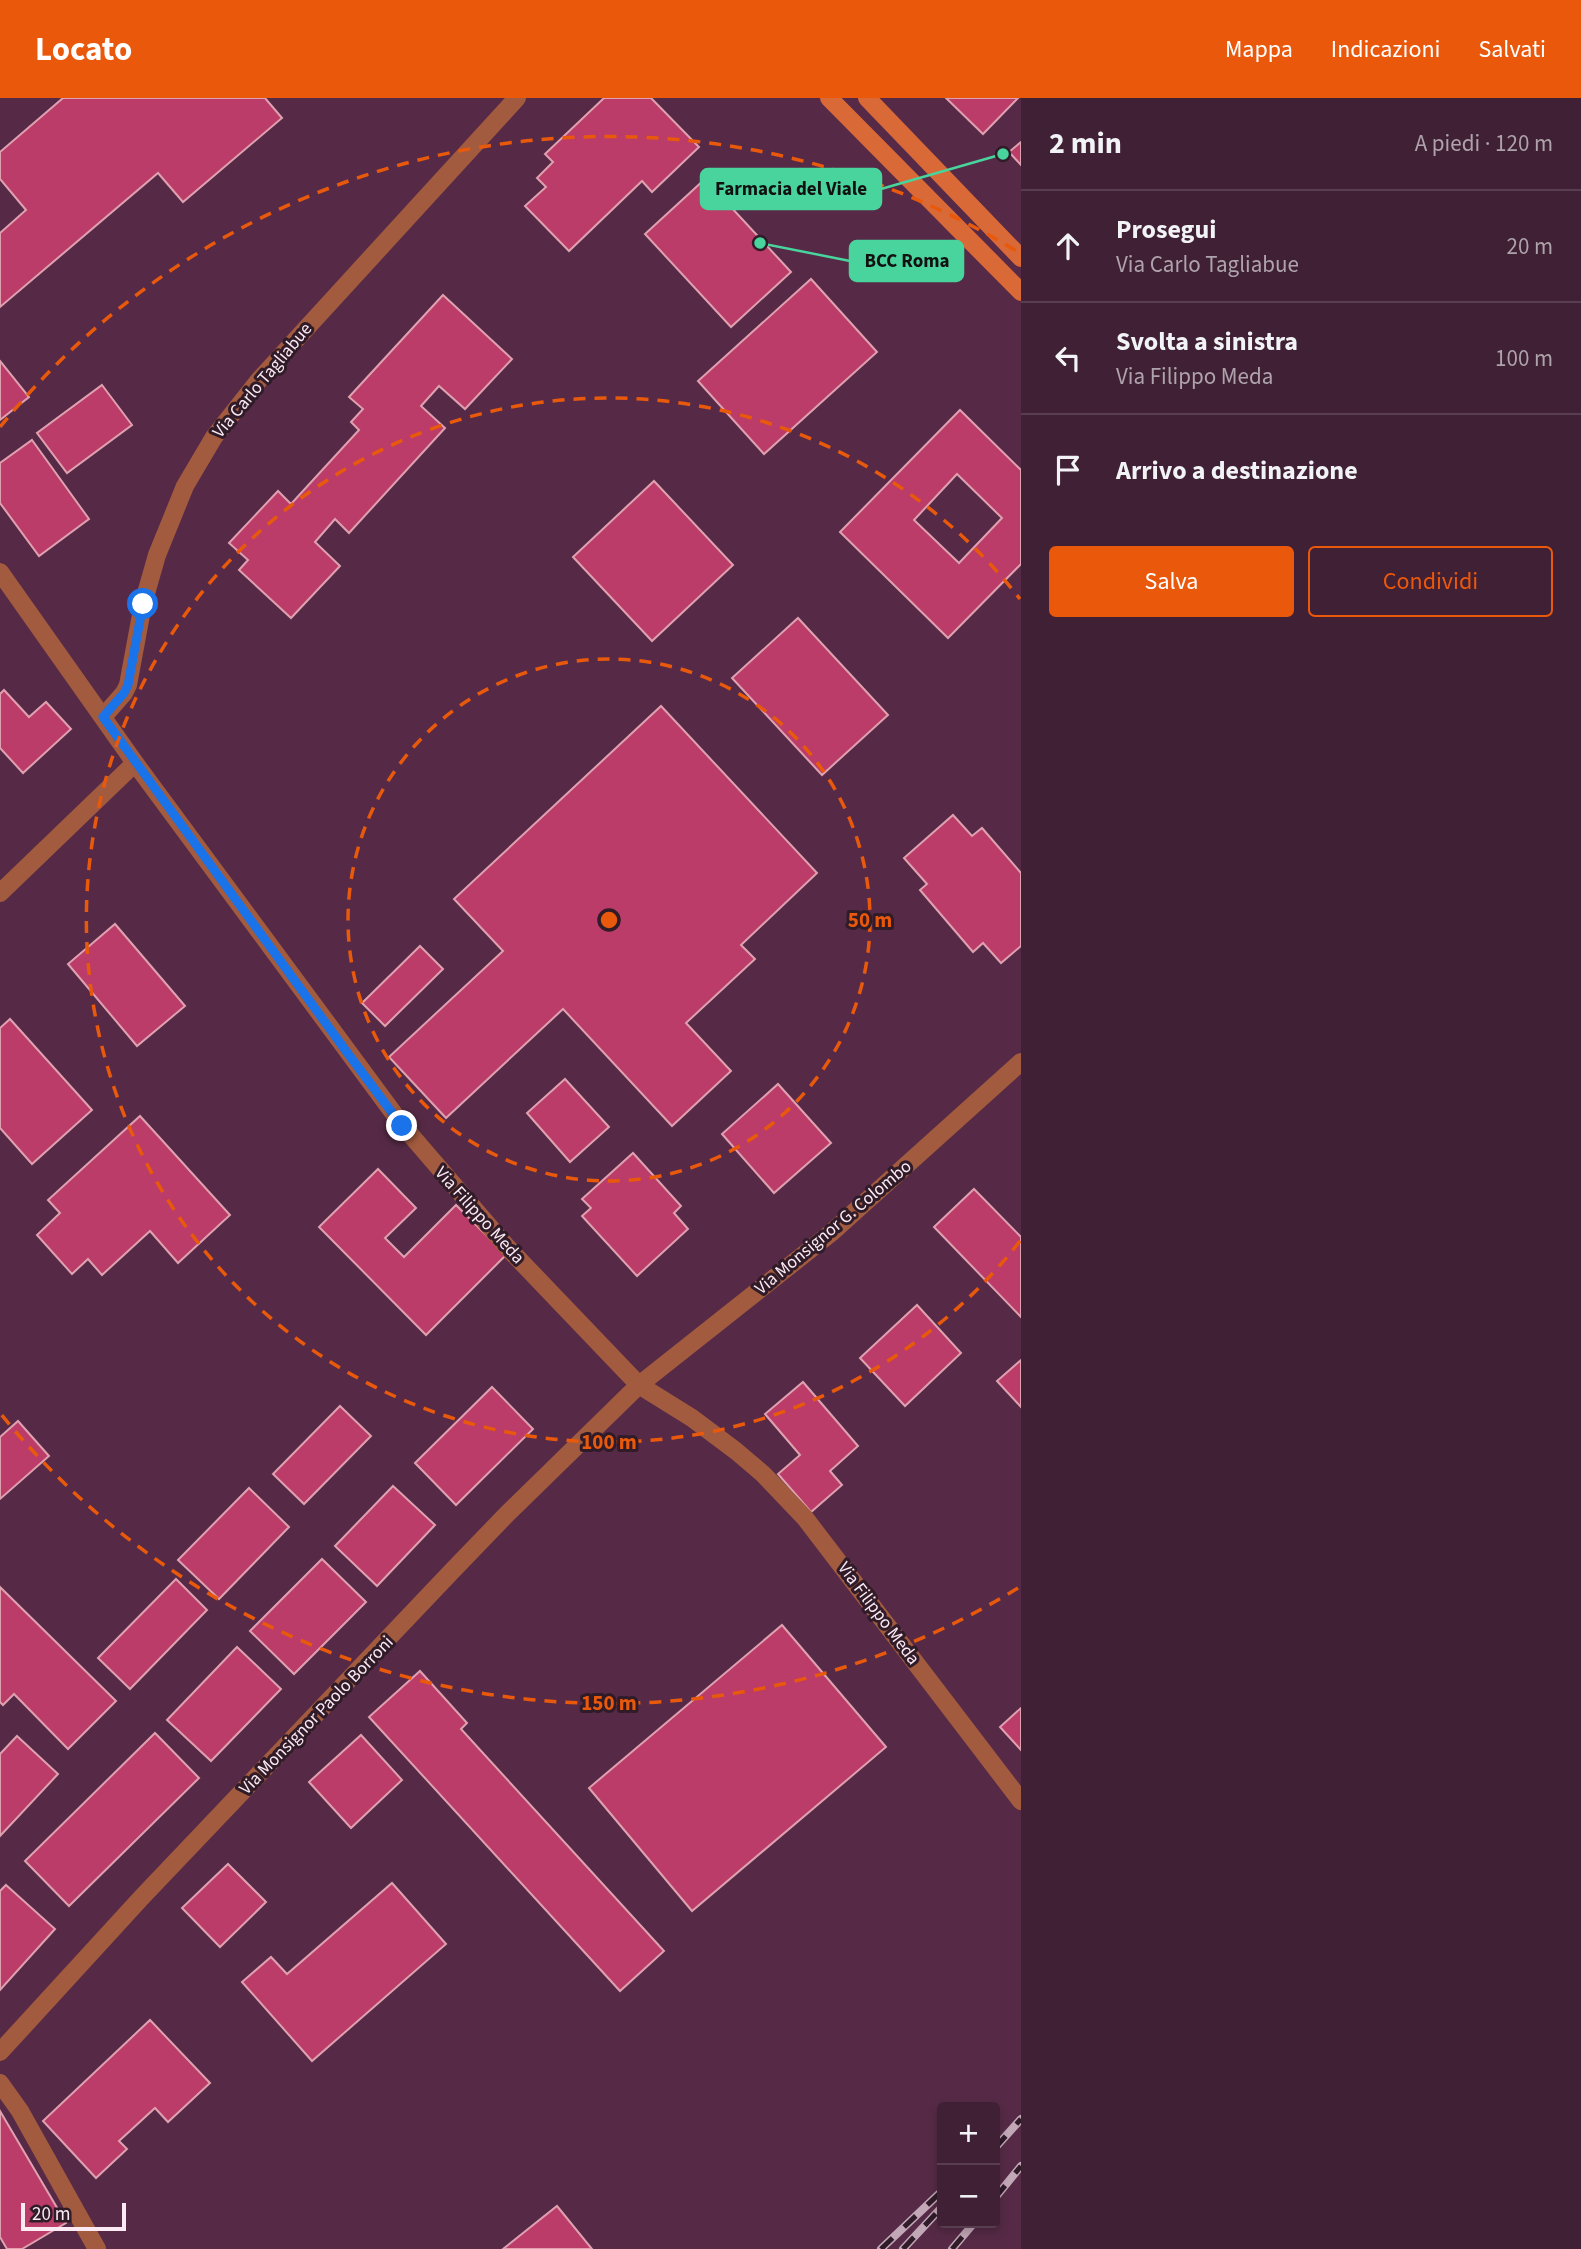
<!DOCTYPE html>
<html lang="it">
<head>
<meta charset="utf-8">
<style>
  :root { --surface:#402034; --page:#4b2d40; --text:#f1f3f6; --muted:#aea3ac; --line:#593e4f; --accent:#ea580c }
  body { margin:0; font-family:"Source Sans 3",sans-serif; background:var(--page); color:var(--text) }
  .controls { position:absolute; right:21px; bottom:21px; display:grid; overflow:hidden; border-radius:7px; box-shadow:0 4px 10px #0003 }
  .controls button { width:63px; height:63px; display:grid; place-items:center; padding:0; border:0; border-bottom:2px solid var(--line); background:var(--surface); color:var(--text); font:35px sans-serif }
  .scale { position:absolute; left:21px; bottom:18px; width:105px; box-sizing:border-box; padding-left:7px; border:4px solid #fbeaf3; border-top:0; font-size:19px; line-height:24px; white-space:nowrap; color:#fbeaf3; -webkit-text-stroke:5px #301b28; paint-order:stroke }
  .stop { position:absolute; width:21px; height:21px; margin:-16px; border:5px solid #1a73e8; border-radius:50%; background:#fff }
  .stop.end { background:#1a73e8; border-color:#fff; box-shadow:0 2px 7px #0008 }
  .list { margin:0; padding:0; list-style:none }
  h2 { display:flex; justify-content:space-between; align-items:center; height:91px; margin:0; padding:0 28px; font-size:30px }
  h2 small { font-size:23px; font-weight:400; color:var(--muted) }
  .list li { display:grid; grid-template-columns:46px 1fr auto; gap:21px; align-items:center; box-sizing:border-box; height:112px; padding:0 28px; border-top:2px solid var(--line) }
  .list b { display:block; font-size:26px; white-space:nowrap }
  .list p { margin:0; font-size:23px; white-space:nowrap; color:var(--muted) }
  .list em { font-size:23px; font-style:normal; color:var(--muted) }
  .actions { display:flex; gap:14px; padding:21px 28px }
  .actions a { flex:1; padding:16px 0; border:2px solid var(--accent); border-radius:7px; text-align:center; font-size:24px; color:var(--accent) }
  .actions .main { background:var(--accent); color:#fff }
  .icon { flex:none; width:38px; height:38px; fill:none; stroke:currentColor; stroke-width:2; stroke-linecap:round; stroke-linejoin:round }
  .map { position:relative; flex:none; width:1021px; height:2151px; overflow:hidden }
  header { display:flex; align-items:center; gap:42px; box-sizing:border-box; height:98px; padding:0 35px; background:var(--accent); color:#fff }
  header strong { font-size:33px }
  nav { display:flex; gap:38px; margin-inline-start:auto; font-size:24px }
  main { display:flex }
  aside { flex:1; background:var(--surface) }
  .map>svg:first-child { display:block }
</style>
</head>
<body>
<header>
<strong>Locato</strong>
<nav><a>Mappa</a><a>Indicazioni</a><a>Salvati</a></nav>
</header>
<main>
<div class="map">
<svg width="1021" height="2151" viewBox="0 0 1021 2151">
  <rect width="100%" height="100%" fill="#562a46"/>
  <g fill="#bb3c68" stroke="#dfa1b0" stroke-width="2" fill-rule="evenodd">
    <path d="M 63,0 L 265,0 L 282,20 L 183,104 L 158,75 L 0,209 L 0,135 L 26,112 L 0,81 L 0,54 Z"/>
    <path d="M 604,0 L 651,0 L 699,49 L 652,94 L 642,83 L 569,153 L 525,108 L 546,89 L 537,80 L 553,64 L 545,56 Z"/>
    <path d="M 946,0 L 1018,0 L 983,36 Z"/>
    <path d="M 1021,44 L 1021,67 L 1009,54 Z"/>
    <path d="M 705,81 L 791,174 L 731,229 L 645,136 Z"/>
    <path d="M 811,181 L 877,254 L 764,356 L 698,283 Z"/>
    <path d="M 443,197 L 512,261 L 465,311 L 439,288 L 421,308 L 445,330 L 349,435 L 335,421 L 315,444 L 340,468 L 291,520 L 239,472 L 248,462 L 229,445 L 278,393 L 291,406 L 359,332 L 351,324 L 363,311 L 349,299 Z"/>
    <path d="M 0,263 L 29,299 L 0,322 Z"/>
    <path d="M 102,287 L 132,327 L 67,375 L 37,335 Z"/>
    <path d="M 960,312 L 1021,372 L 1021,466 L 948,540 L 840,434 ZM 957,376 L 1002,420 L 959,465 L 914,422 Z"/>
    <path d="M 32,342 L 89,421 L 39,458 L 0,405 L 0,365 Z"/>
    <path d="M 654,383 L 733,467 L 652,543 L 573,459 Z"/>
    <path d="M 798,520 L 888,617 L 822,677 L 732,580 Z"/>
    <path d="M 4,592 L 29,619 L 46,604 L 71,631 L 23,675 L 0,650 L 0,596 Z"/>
    <path d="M 661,608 L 817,775 L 741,847 L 755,861 L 686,925 L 731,973 L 672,1028 L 563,911 L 446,1020 L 389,959 L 503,853 L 454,801 Z"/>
    <path d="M 953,717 L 972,738 L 982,730 L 1021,775 L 1021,848 L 1001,865 L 983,845 L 973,854 L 920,792 L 927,786 L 904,760 Z"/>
    <path d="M 115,826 L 185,908 L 137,948 L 68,866 Z"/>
    <path d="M 420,848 L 443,871 L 385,928 L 362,905 Z"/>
    <path d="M 10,921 L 92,1012 L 32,1066 L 0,1030 L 0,930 Z"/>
    <path d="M 565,981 L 609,1029 L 570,1064 L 527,1015 Z"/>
    <path d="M 778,986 L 831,1045 L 774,1095 L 722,1036 Z"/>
    <path d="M 140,1018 L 230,1117 L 178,1165 L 150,1133 L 102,1177 L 88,1161 L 72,1176 L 37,1137 L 60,1115 L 48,1102 Z"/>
    <path d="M 633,1055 L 681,1108 L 674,1115 L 688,1131 L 637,1178 L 582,1118 L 591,1110 L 582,1101 Z"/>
    <path d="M 378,1071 L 416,1110 L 385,1140 L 404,1159 L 456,1107 L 506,1157 L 426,1237 L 319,1129 Z"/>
    <path d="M 974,1091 L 1021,1139 L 1021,1219 L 934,1129 Z"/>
    <path d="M 917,1207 L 961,1255 L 905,1308 L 860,1260 Z"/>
    <path d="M 1021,1262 L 1021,1309 L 997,1283 Z"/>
    <path d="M 803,1284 L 858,1348 L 830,1373 L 842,1387 L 811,1414 L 778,1376 L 800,1357 L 765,1316 Z"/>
    <path d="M 492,1289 L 533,1331 L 456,1407 L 415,1365 Z"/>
    <path d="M 340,1308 L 371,1338 L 304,1406 L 273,1376 Z"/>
    <path d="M 18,1323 L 49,1358 L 0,1401 L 0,1339 Z"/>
    <path d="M 393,1388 L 435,1427 L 377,1488 L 335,1448 Z"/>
    <path d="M 249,1390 L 289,1429 L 219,1501 L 178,1462 Z"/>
    <path d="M 322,1461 L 366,1504 L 294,1576 L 250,1533 Z"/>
    <path d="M 176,1481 L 207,1512 L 130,1591 L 98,1560 Z"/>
    <path d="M 0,1489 L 116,1603 L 68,1651 L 14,1596 L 3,1607 L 0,1604 Z"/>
    <path d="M 782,1527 L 886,1649 L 692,1813 L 589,1690 Z"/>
    <path d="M 237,1549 L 281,1591 L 211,1663 L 167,1622 Z"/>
    <path d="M 420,1573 L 467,1625 L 461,1631 L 664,1853 L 620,1893 L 369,1619 Z"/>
    <path d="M 1021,1610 L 1021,1652 L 1000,1629 Z"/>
    <path d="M 155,1635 L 199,1680 L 69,1808 L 25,1763 Z"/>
    <path d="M 361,1637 L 402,1682 L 351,1730 L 309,1684 Z"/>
    <path d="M 17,1638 L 58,1676 L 0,1738 L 0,1656 Z"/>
    <path d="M 228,1766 L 266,1804 L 220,1849 L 182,1810 Z"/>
    <path d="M 392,1785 L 446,1846 L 312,1963 L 242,1884 L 271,1859 L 287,1876 Z"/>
    <path d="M 6,1787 L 55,1831 L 0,1892 L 0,1793 Z"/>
    <path d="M 150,1922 L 210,1985 L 168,2024 L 155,2010 L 119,2043 L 127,2051 L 96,2080 L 43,2023 Z"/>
    <path d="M 0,2013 L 66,2125 L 22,2151 L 7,2151 L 0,2139 Z"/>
    <path d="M 557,2108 L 592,2151 L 503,2151 Z"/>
  </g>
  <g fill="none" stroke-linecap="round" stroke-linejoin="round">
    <g stroke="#a25b3e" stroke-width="18">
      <path d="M 0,474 L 135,665 L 403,1028 L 507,1149 L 639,1287 L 692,1320 L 736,1353 L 763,1376 L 805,1420 L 1021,1703"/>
      <path d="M 103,619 L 124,595 L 128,587 L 143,506 L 157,457 L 185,388 L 214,339 L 259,282 L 517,0"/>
      <path d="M 0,795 L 135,665"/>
      <path d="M 0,1954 L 142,1799 L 453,1472 L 507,1416 L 639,1287 L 831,1135 L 1021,964"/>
      <path d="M 0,1985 L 20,2013 L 97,2151"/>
    </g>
    <g stroke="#d96937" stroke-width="18">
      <path d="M 829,0 L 1021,194"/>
      <path d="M 867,0 L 1021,160"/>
    </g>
    <g stroke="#c2a7b7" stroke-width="8">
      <g id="rail">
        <path d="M 995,2050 L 1021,2021"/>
        <path d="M 995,2100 L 1021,2068"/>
        <path d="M 881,2151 L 942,2093"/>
        <path d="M 903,2151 L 942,2109"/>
        <path d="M 952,2151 L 974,2125"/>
      </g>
    </g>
    <use href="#rail" stroke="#301b28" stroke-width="5" stroke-dasharray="16" stroke-linecap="butt"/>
  </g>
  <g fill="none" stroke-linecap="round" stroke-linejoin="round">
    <path stroke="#1a73e8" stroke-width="9" d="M 143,506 L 128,587 L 124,595 L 103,619 L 346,953 L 402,1028"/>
  </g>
  <g fill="none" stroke="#e8590c" stroke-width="3.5" stroke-dasharray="12 9">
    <circle cx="609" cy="822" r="261"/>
    <path d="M1020 1143A522 522 0 1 1 1020 501"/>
    <path d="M1018 1490A783 783 0 0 1 0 1315M0 329A783 783 0 0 1 1018 154"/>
  </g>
  <g text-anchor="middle" stroke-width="6" stroke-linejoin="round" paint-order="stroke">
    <g font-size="18" fill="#fbeaf3" stroke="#301b28">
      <text transform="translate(262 282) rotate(-50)" y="6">Via Carlo Tagliabue</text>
      <text transform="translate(480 1117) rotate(48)" y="6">Via Filippo Meda</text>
      <text transform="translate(833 1129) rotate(-40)" y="6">Via Monsignor G. Colombo</text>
      <text transform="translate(879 1515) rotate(53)" y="6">Via Filippo Meda</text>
      <text transform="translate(316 1617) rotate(-46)" y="6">Via Monsignor Paolo Borroni</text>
    </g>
  </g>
  <circle cx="609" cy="822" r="10" fill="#e8590c" stroke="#301b28" stroke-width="3.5"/>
  <g font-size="21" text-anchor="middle" font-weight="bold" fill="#e8590c" stroke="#301b28" stroke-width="6" stroke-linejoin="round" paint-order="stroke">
    <text x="870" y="829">50 m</text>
    <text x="609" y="1351">100 m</text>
    <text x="609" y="1612">150 m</text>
  </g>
  <path fill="none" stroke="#49d49d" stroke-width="2.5" d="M1003 56L881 91M760 145L850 163"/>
  <g fill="#49d49d" stroke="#301b28" stroke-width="2.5">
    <circle cx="1003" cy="56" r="7"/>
    <circle cx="760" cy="145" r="7"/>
  </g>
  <g fill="#49d49d" stroke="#49d49d" stroke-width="2.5">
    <rect x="701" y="71" width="180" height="40" rx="7"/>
    <rect x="850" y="143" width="113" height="40" rx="7"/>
  </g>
  <g font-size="19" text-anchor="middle" font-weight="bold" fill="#111">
    <text x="791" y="97">Farmacia del Viale</text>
    <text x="907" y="169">BCC Roma</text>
  </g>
</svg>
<div class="controls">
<button>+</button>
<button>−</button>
</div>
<div class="scale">20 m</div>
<div class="stop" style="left:143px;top:506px"></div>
<div class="stop end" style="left:402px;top:1028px"></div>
</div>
<aside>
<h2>2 min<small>A piedi · 120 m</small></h2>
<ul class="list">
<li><svg class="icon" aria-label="ahead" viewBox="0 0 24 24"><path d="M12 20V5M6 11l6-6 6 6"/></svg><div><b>Prosegui</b><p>Via Carlo Tagliabue</p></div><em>20 m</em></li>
<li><svg class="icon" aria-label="left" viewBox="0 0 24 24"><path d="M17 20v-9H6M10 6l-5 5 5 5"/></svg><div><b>Svolta a sinistra</b><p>Via Filippo Meda</p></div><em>100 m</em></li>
<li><svg class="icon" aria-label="arrive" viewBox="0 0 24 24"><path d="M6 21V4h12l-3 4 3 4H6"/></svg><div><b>Arrivo a destinazione</b></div></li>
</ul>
<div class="actions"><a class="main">Salva</a><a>Condividi</a></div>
</aside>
</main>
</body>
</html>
